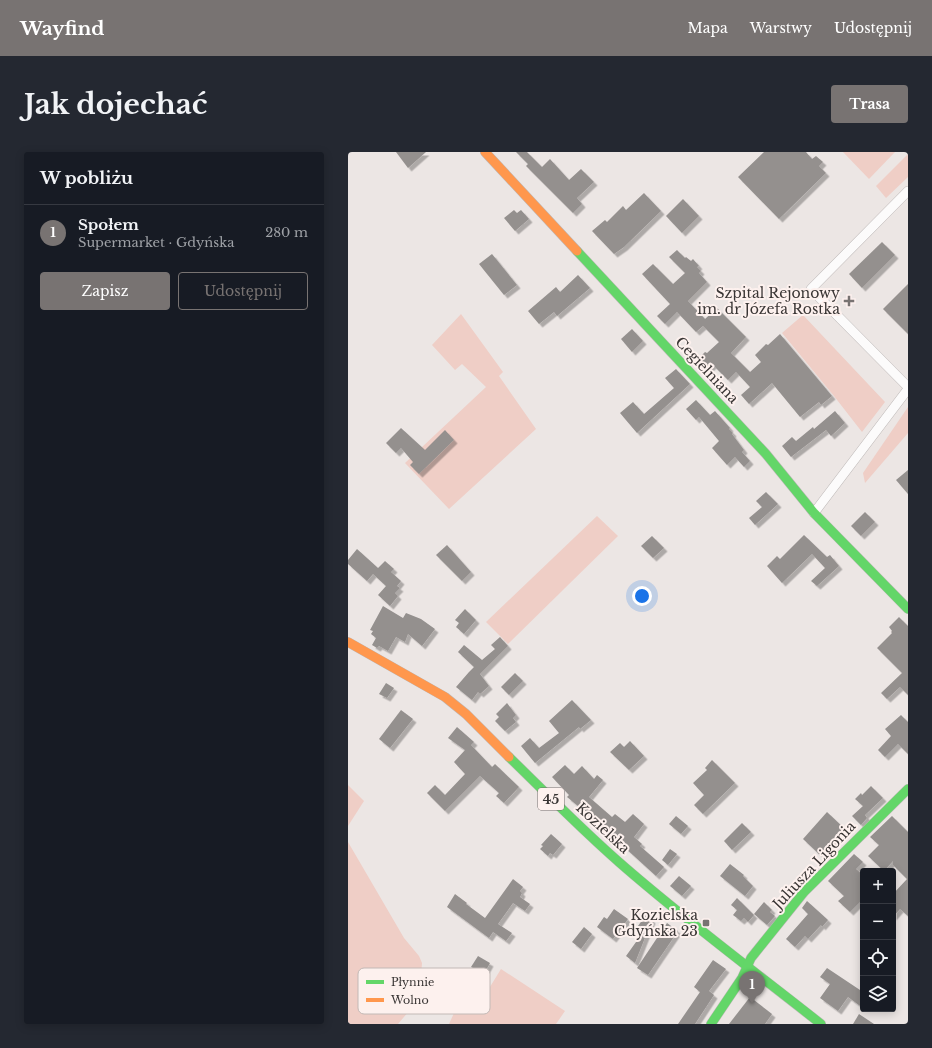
<!DOCTYPE html>
<html lang="pl">
<head>
<meta charset="utf-8">
<style>
  :root { --surface:#171b24; --page:#242831; --text:#f1f3f6; --muted:#9ea1a6; --line:#363941; --accent:#787372 }
  body { margin:0; font-family:"Libre Baskerville",serif; background:var(--page); color:var(--text) }
  .controls { position:absolute; right:12px; bottom:12px; display:grid; overflow:hidden; border-radius:4px; box-shadow:0 2px 10px #0003 }
  .controls button { width:36px; height:36px; display:grid; place-items:center; padding:0; border:0; border-bottom:1px solid var(--line); background:var(--surface); color:var(--text); font:20px sans-serif }
  .you { position:absolute; left:294px; top:444px; width:14px; height:14px; margin:-10px; border:3px solid #fff; border-radius:50%; background:#1a73e8; box-shadow:0 0 0 6px #1a73e833 }
  .badge { display:grid; place-items:center; width:26px; height:26px; border-radius:50%; background:var(--accent); color:#fff; font-size:13px; font-weight:700 }
  .pin { position:absolute; translate:-50% -33px; filter:drop-shadow(0 1px 2px #0008) }
  .pin::after { content:''; position:absolute; top:21px; width:14px; height:12px; background:inherit; clip-path:polygon(0 0,100% 0,50% 100%) }
  .list { margin:0; padding:0; list-style:none }
  h2 { display:flex; justify-content:space-between; align-items:center; height:52px; margin:0; padding:0 16px; font-size:17px }
  h2 small { font-size:13px; font-weight:400; color:var(--muted) }
  .list li { display:grid; grid-template-columns:26px 1fr auto; gap:12px; align-items:center; box-sizing:border-box; height:56px; padding:0 16px; border-top:1px solid var(--line) }
  .list b { display:block; font-size:15px; white-space:nowrap }
  .list p { margin:0; font-size:13px; white-space:nowrap; color:var(--muted) }
  .list em { font-size:13px; font-style:normal; color:var(--muted) }
  .actions { display:flex; gap:8px; padding:12px 16px }
  .actions a { flex:1; padding:9px 0; border:1px solid var(--accent); border-radius:4px; text-align:center; font-size:14px; color:var(--accent) }
  .actions .main { background:var(--accent); color:#fff }
  .icon { flex:none; width:22px; height:22px; fill:none; stroke:currentColor; stroke-width:2; stroke-linecap:round; stroke-linejoin:round }
  .map { position:relative; flex:none; width:560px; height:872px; overflow:hidden; border-radius:4px }
  header { display:flex; align-items:center; gap:24px; box-sizing:border-box; height:56px; padding:0 20px; background:var(--accent); color:#fff }
  header strong { font-size:19px }
  nav { display:flex; gap:22px; margin-inline-start:auto; font-size:14px }
  .intro { display:flex; align-items:center; justify-content:space-between; box-sizing:border-box; height:96px; padding:0 24px }
  h1 { margin:0; font-size:28px }
  .button { padding:10px 18px; border-radius:4px; background:var(--accent); color:#fff; font-size:14px; font-weight:700 }
  main { display:flex; gap:24px; padding:0 24px }
  aside { flex:1; background:var(--surface); border-radius:4px; box-shadow:0 2px 10px #0003 }
  .map>svg:first-child { display:block }
</style>
</head>
<body>
<header>
<strong>Wayfind</strong>
<nav><a>Mapa</a><a>Warstwy</a><a>Udostępnij</a></nav>
</header>
<div class="intro"><h1>Jak dojechać</h1><a class="button">Trasa</a></div>
<main>
<aside>
<h2>W pobliżu<small></small></h2>
<ul class="list">
<li><span class="badge">1</span><div><b>Społem</b><p>Supermarket · Gdyńska</p></div><em>280 m</em></li>
</ul>
<div class="actions"><a class="main">Zapisz</a><a>Udostępnij</a></div>
</aside>
<div class="map">
<svg width="560" height="872" viewBox="0 0 560 872">
  <defs>
    <filter id="shadow"><feDropShadow dx="3.5" dy="3.5" stdDeviation="0" flood-color="#0004"/></filter>
  </defs>
  <rect width="100%" height="100%" fill="#ece6e4"/>
  <g fill="#efcec6">
    <path d="M 495,0 L 547,0 L 521,27 Z"/>
    <path d="M 560,2 L 560,25 L 538,46 L 528,34 Z"/>
    <path d="M 113,162 L 155,220 L 151,224 L 188,277 L 101,357 L 57,311 L 138,235 L 114,212 L 107,218 L 84,193 Z"/>
    <path d="M 455,163 L 537,250 L 514,280 L 486,244 L 434,181 Z"/>
    <path d="M 560,255 L 560,281 L 517,331 L 515,321 Z"/>
    <path d="M 249,364 L 270,384 L 160,492 L 138,470 Z"/>
    <path d="M 0,633 L 16,649 L 0,674 Z"/>
    <path d="M 0,690 L 56,786 L 71,804 L 74,811 L 73,825 L 61,859 L 50,872 L 0,872 Z"/>
    <path d="M 153,817 L 217,859 L 208,872 L 101,872 L 106,861 L 86,849 L 100,825 L 125,840 L 127,837 L 137,843 Z"/>
  </g>
  <g fill="#94908e" filter="url(#shadow)">
    <path d="M 48,0 L 78,0 L 60,16 Z"/>
    <path d="M 168,0 L 179,0 L 194,15 L 202,7 L 221,28 L 233,17 L 246,30 L 229,46 L 234,52 L 225,61 L 178,14 L 180,12 Z"/>
    <path d="M 416,0 L 458,0 L 464,7 L 468,4 L 475,10 L 471,14 L 478,21 L 431,67 L 390,25 Z"/>
    <path d="M 296,41 L 313,59 L 276,95 L 266,102 L 244,79 L 257,68 L 259,70 L 275,54 L 278,58 Z"/>
    <path d="M 335,47 L 351,64 L 334,81 L 318,64 Z"/>
    <path d="M 166,58 L 169,61 L 173,58 L 181,67 L 167,79 L 156,66 Z"/>
    <path d="M 534,90 L 547,103 L 514,136 L 501,122 Z"/>
    <path d="M 329,98 L 337,106 L 338,105 L 343,109 L 345,107 L 351,114 L 349,115 L 353,119 L 351,121 L 359,130 L 340,149 L 357,167 L 369,156 L 398,185 L 383,201 L 402,220 L 413,210 L 407,203 L 418,192 L 420,193 L 432,182 L 484,244 L 473,253 L 471,250 L 452,265 L 424,231 L 401,252 L 393,243 L 402,235 L 388,220 L 380,228 L 365,213 L 359,219 L 349,208 L 357,200 L 359,201 L 371,190 L 355,174 L 348,180 L 329,160 L 317,172 L 309,164 L 322,152 L 294,122 L 305,112 L 325,132 L 337,121 L 321,105 Z"/>
    <path d="M 144,102 L 169,133 L 156,143 L 131,112 Z"/>
    <path d="M 230,123 L 242,136 L 209,164 L 206,160 L 191,172 L 180,159 L 208,135 L 212,140 Z"/>
    <path d="M 560,132 L 560,182 L 535,157 Z"/>
    <path d="M 284,177 L 295,189 L 284,200 L 273,187 Z"/>
    <path d="M 328,217 L 342,232 L 289,281 L 272,261 L 285,250 L 296,262 L 326,236 L 317,226 Z"/>
    <path d="M 348,248 L 362,263 L 367,259 L 382,276 L 381,277 L 385,281 L 384,282 L 396,298 L 394,300 L 402,309 L 396,315 L 387,305 L 379,313 L 364,296 L 371,289 L 351,265 L 348,268 L 338,257 Z"/>
    <path d="M 487,259 L 497,271 L 483,284 L 478,278 L 443,305 L 434,294 L 444,285 L 448,289 L 465,275 L 466,277 Z"/>
    <path d="M 53,276 L 77,298 L 97,278 L 106,288 L 71,322 L 62,313 L 65,310 L 53,296 L 48,301 L 38,291 Z"/>
    <path d="M 560,318 L 560,342 L 548,328 Z"/>
    <path d="M 418,340 L 430,352 L 407,373 L 401,366 L 414,355 L 408,349 Z"/>
    <path d="M 517,360 L 527,370 L 513,384 L 503,374 Z"/>
    <path d="M 456,383 L 479,405 L 482,403 L 491,414 L 469,434 L 463,429 L 477,416 L 464,402 L 434,431 L 419,414 L 429,404 L 432,407 Z"/>
    <path d="M 304,384 L 316,396 L 305,406 L 293,394 Z"/>
    <path d="M 99,393 L 123,420 L 114,429 L 88,403 Z"/>
    <path d="M 9,397 L 30,416 L 37,409 L 46,417 L 43,420 L 53,429 L 49,434 L 52,436 L 47,441 L 50,444 L 42,454 L 30,443 L 38,434 L 25,422 L 19,429 L 0,412 L 0,408 Z"/>
    <path d="M 35,454 L 55,466 L 58,461 L 73,467 L 87,477 L 74,494 L 60,482 L 57,490 L 48,485 L 40,499 L 31,494 L 29,496 L 24,493 L 28,486 L 23,482 L 25,479 L 22,478 Z"/>
    <path d="M 117,457 L 128,468 L 116,482 L 108,475 L 111,471 L 107,468 Z"/>
    <path d="M 551,465 L 560,474 L 560,543 L 552,535 L 539,547 L 533,541 L 554,521 L 529,496 L 544,481 L 543,480 L 544,479 L 541,475 Z"/>
    <path d="M 152,485 L 160,494 L 132,522 L 141,534 L 132,542 L 130,540 L 124,548 L 108,535 L 121,520 L 126,515 L 110,500 L 116,493 L 134,508 L 147,497 L 143,493 Z"/>
    <path d="M 167,521 L 175,529 L 161,543 L 153,535 Z"/>
    <path d="M 38,531 L 46,536 L 39,546 L 31,542 Z"/>
    <path d="M 224,548 L 243,568 L 232,577 L 231,575 L 187,611 L 173,594 L 182,586 L 191,596 L 211,581 L 201,569 Z"/>
    <path d="M 159,551 L 168,563 L 165,566 L 168,570 L 157,579 L 147,569 L 151,565 L 148,562 Z"/>
    <path d="M 53,558 L 65,567 L 42,596 L 31,587 Z"/>
    <path d="M 553,563 L 560,570 L 560,602 L 550,592 L 537,605 L 530,598 L 543,584 L 537,577 Z"/>
    <path d="M 109,575 L 126,590 L 123,593 L 144,615 L 147,612 L 171,635 L 156,651 L 148,644 L 151,641 L 132,624 L 97,659 L 79,641 L 87,633 L 97,643 L 117,622 L 106,610 L 117,598 L 100,586 Z"/>
    <path d="M 282,589 L 296,604 L 281,618 L 262,600 L 272,591 L 276,595 Z"/>
    <path d="M 364,608 L 387,631 L 355,662 L 346,653 L 356,643 L 345,631 L 359,618 L 357,616 Z"/>
    <path d="M 217,613 L 226,622 L 234,614 L 246,627 L 249,623 L 255,628 L 241,645 L 264,665 L 267,662 L 277,670 L 285,662 L 296,672 L 286,685 L 294,692 L 292,694 L 316,715 L 308,724 L 241,663 L 219,645 L 221,643 L 204,625 Z"/>
    <path d="M 523,634 L 535,646 L 517,663 L 519,666 L 513,673 L 504,664 L 515,654 L 507,647 L 513,641 L 514,643 Z"/>
    <path d="M 479,660 L 497,677 L 472,703 L 455,687 Z"/>
    <path d="M 328,664 L 340,674 L 333,682 L 321,672 Z"/>
    <path d="M 544,664 L 560,680 L 560,764 L 552,757 L 545,765 L 545,742 L 559,727 L 545,713 L 545,709 L 536,719 L 520,704 L 531,693 L 522,685 Z"/>
    <path d="M 394,671 L 403,680 L 384,698 L 376,689 Z"/>
    <path d="M 203,682 L 214,692 L 205,703 L 202,701 L 200,704 L 192,697 L 195,694 L 193,693 Z"/>
    <path d="M 322,697 L 329,702 L 320,713 L 314,708 Z"/>
    <path d="M 506,702 L 515,710 L 508,717 L 515,723 L 515,747 L 502,760 L 490,749 L 496,744 L 480,729 Z"/>
    <path d="M 382,712 L 396,723 L 395,724 L 405,734 L 397,744 L 372,724 Z"/>
    <path d="M 331,724 L 343,734 L 334,744 L 322,734 Z"/>
    <path d="M 165,727 L 175,735 L 172,739 L 174,741 L 172,745 L 182,752 L 177,759 L 165,751 L 150,772 L 164,781 L 158,789 L 145,780 L 141,786 L 99,755 L 107,742 L 119,751 L 118,752 L 137,766 Z"/>
    <path d="M 389,746 L 406,763 L 400,770 L 396,766 L 393,769 L 385,763 L 389,758 L 383,753 Z"/>
    <path d="M 459,749 L 480,768 L 474,775 L 473,773 L 460,787 L 457,784 L 447,795 L 438,787 L 460,762 L 454,756 Z"/>
    <path d="M 416,750 L 424,758 L 422,760 L 427,764 L 419,773 L 406,762 Z"/>
    <path d="M 266,757 L 280,767 L 265,787 L 249,775 L 256,765 L 259,767 Z"/>
    <path d="M 298,763 L 304,768 L 287,811 L 278,804 L 293,783 L 287,778 Z"/>
    <path d="M 319,771 L 330,779 L 300,823 L 289,816 Z"/>
    <path d="M 236,775 L 244,782 L 233,797 L 224,790 Z"/>
    <path d="M 130,804 L 142,811 L 136,822 L 123,815 Z"/>
    <path d="M 365,808 L 378,817 L 361,839 L 366,843 L 347,872 L 330,872 L 352,840 L 346,835 Z"/>
    <path d="M 479,816 L 515,840 L 515,856 L 500,845 L 490,859 L 472,846 L 482,832 L 472,825 Z"/>
    <path d="M 402,845 L 424,862 L 417,872 L 381,872 Z"/>
    <path d="M 511,862 L 526,872 L 505,872 Z"/>
  </g>
  <g fill="none" stroke-linecap="round" stroke-linejoin="round">
    <g stroke="#bcb7b6" stroke-width="10">
      <g id="street">
        <path d="M 560,39 L 463,137 L 560,235"/>
        <path d="M 466,361 L 560,237"/>
      </g>
    </g>
    <g stroke="#bcb7b6" stroke-width="10">
      <g id="fast">
        <path d="M 229,99 L 418,302 L 466,361 L 560,457"/>
        <path d="M 161,605 C 198,641 234,678 272,711 C 337,768 406,819 473,872"/>
        <path d="M 363,872 L 394,826 L 403,806 L 456,740 L 560,637"/>
      </g>
    </g>
    <g stroke="#bcb7b6" stroke-width="10">
      <g id="slow">
        <path d="M 137,0 L 229,99"/>
        <path d="M 0,490 L 97,545 L 118,562 L 161,605"/>
      </g>
    </g>
    <use href="#street" stroke="#fcfbfb" stroke-width="9"/>
    <use href="#fast" stroke="#63d668" stroke-width="9"/>
    <use href="#slow" stroke="#ff974d" stroke-width="9"/>
  </g>
  <g fill="#787372" stroke="#fdf1ee" stroke-width="1.5">
    <path d="M499 143h4v4h4v4h-4v4h-4v-4h-4v-4h4z"/>
    <rect x="354" y="767" width="8" height="8" rx="2"/>
  </g>
  <g text-anchor="middle" stroke-width="4" stroke-linejoin="round" paint-order="stroke">
    <rect fill="#fdf1ee" stroke="#746d6c" stroke-width="1" x="190" y="636" width="26" height="22" rx="3"/>
    <g font-size="13" font-weight="bold" fill="#393534">
      <text x="203" y="652">45</text>
    </g>
    <g font-size="14" fill="#393534" stroke="#fdf1ee" text-anchor="end">
      <text x="492" y="146">Szpital Rejonowy<tspan x="492" dy="16">im. dr Józefa Rostka</tspan></text>
      <text x="350" y="768">Kozielska<tspan x="350" dy="16">Gdyńska 23</tspan></text>
    </g>
    <g font-size="14" fill="#393534" stroke="#fdf1ee">
      <text transform="translate(359 218) rotate(47)" y="5">Cegielniana</text>
      <text transform="translate(255 676) rotate(43)" y="5">Kozielska</text>
      <text transform="translate(466 713) rotate(-47)" y="5">Juliusza Ligonia</text>
    </g>
  </g>
  <rect x="10" y="816" width="132" height="46" rx="6" fill="#fdf1ee" stroke="#c2b9b6" stroke-width="1"/>
  <rect x="18" y="828" width="18" height="4" fill="#63d668"/>
  <rect x="18" y="846" width="18" height="4" fill="#ff974d"/>
  <g font-size="11" fill="#393534">
    <text x="43" y="834">Płynnie</text>
    <text x="43" y="852">Wolno</text>
  </g>
</svg>
<div class="controls">
<button>+</button>
<button>−</button>
<button><svg class="icon" aria-label="locate" viewBox="0 0 24 24"><circle cx="12" cy="12" r="6"/><path d="M12 2v4M12 18v4M2 12h4M18 12h4"/></svg></button>
<button><svg class="icon" aria-label="layers" viewBox="0 0 24 24"><path d="M12 4l9 5-9 5-9-5zM3 14l9 5 9-5"/></svg></button>
</div>
<div class="you"></div>
<div class="pin badge" style="left:404px;top:852px">1</div>
</div>
</main>
</body>
</html>
